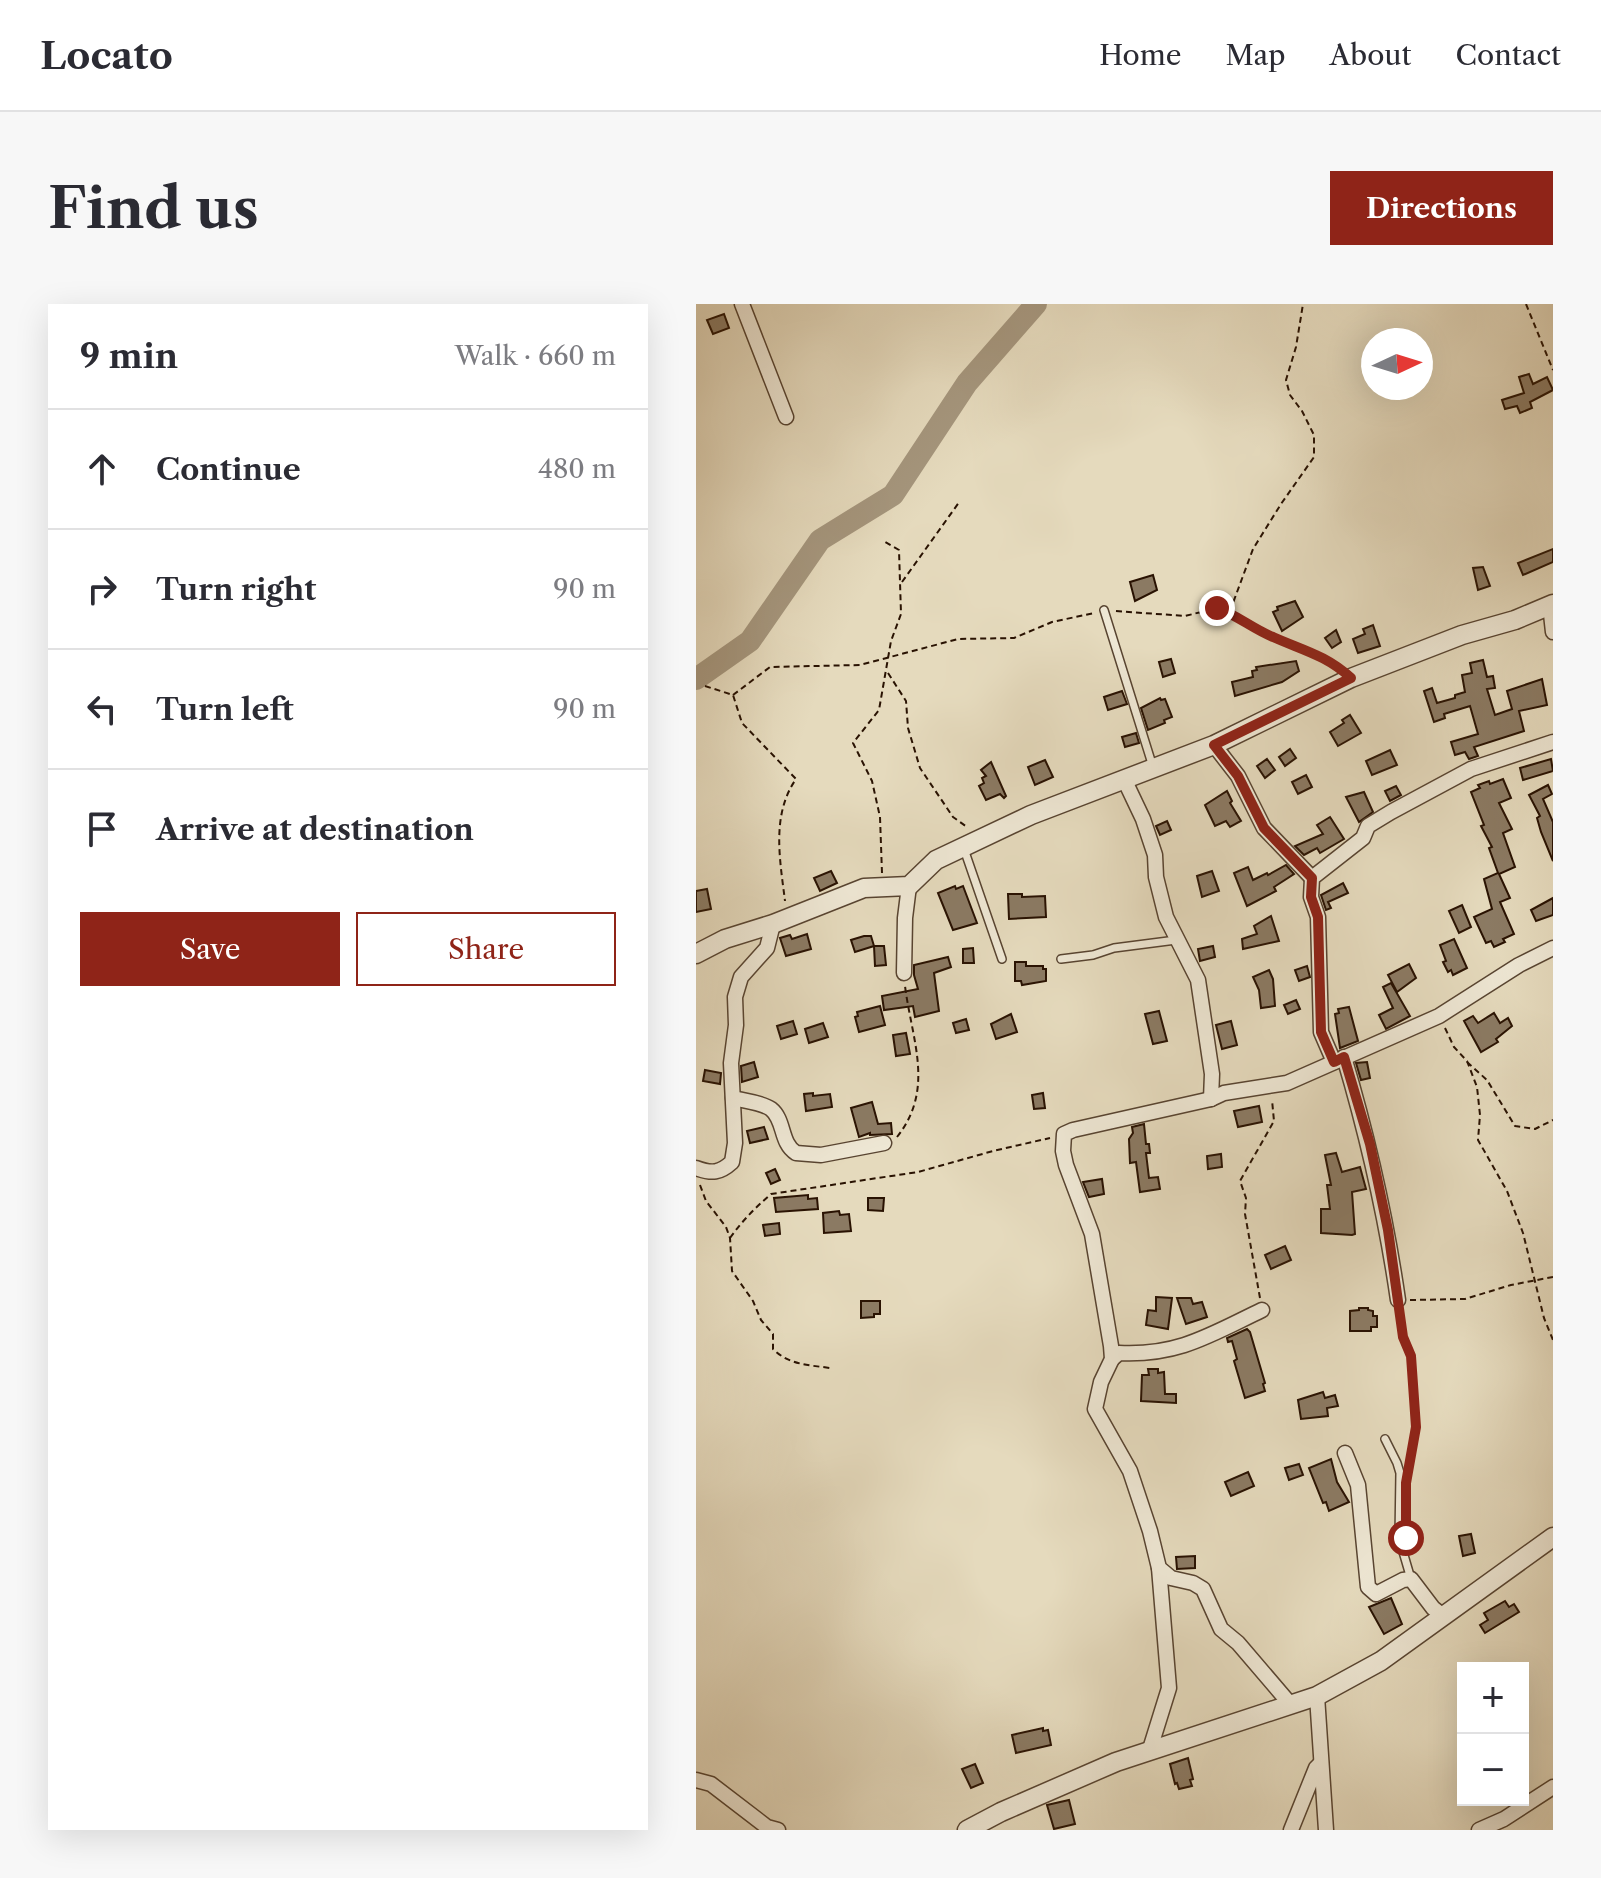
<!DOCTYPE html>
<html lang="en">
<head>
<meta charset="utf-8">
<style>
  :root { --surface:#fff; --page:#f7f7f7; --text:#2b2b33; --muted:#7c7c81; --line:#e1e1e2; --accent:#8f2418 }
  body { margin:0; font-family:"Libre Caslon Text",serif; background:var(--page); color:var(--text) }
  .controls { position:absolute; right:24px; bottom:24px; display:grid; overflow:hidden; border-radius:0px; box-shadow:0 8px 32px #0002 }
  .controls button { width:72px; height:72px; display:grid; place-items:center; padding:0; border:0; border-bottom:2px solid var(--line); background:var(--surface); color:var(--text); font:40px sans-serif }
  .compass { position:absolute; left:665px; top:24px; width:72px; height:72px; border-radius:50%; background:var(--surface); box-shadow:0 8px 32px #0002; rotate:86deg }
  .stop { position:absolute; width:24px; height:24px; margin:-18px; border:6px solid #8f2418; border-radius:50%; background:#fff }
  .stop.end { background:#8f2418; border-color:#fff; box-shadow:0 2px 8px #0008 }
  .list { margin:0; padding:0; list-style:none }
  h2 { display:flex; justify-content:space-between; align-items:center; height:104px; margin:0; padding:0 32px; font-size:34px }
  h2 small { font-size:26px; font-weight:400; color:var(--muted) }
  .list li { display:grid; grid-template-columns:52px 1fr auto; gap:24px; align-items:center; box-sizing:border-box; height:120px; padding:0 32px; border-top:2px solid var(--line) }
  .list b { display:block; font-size:30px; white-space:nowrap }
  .list em { font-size:26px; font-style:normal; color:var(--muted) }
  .actions { display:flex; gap:16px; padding:24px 32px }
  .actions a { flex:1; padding:18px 0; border:2px solid var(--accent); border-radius:0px; text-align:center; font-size:28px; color:var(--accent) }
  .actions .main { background:var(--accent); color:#fff }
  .icon { flex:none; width:44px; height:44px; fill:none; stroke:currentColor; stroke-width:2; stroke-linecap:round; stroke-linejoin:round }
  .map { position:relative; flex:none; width:857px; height:1526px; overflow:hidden; border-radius:0px }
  header { display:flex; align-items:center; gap:48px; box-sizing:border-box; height:112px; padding:0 40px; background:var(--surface); border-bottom:2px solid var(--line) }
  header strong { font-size:38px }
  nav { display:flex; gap:44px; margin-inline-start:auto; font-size:28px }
  .intro { display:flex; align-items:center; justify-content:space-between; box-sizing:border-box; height:192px; padding:0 48px }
  h1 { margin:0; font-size:56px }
  .button { padding:20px 36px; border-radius:0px; background:var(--accent); color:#fff; font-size:28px; font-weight:700 }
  main { display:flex; gap:48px; padding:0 48px }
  aside { flex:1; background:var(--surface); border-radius:0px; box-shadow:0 8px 32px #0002 }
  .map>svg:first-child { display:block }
</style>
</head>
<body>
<header>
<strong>Locato</strong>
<nav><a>Home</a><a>Map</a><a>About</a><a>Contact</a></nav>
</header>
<div class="intro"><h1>Find us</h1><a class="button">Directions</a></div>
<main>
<aside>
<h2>9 min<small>Walk · 660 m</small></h2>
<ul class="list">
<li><svg class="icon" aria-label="ahead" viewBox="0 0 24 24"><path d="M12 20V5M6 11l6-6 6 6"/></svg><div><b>Continue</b></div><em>480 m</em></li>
<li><svg class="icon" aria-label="right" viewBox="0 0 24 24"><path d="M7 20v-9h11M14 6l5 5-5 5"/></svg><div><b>Turn right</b></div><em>90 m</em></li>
<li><svg class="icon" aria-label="left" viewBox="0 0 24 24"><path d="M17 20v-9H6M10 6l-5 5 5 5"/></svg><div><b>Turn left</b></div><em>90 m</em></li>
<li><svg class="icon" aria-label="arrive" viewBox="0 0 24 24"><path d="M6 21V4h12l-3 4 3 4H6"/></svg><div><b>Arrive at destination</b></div></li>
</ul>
<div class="actions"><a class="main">Save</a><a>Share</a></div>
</aside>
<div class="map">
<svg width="857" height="1526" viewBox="0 0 857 1526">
  <rect width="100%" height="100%" fill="#e5dabd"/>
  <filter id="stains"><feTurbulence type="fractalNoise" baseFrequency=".0025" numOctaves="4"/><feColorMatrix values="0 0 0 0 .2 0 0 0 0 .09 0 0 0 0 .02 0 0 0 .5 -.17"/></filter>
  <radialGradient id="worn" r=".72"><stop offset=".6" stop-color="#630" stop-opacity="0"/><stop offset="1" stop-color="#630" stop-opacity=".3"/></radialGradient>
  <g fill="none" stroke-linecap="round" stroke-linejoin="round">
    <path stroke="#a5967d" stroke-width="22" d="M 0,375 L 54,337 L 124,236 L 197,191 L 271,79 L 340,0"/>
  </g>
  <g fill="#8b7a63" stroke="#291202" stroke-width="2">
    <path d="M 28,10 L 33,24 L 17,30 L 11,16 Z"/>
    <path d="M 833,70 L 837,80 L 851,73 L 857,86 L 834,98 L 836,104 L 824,109 L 821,102 L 809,105 L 806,96 L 828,89 L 823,73 Z"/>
    <path d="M 857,245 L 857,258 L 827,271 L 822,259 Z"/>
    <path d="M 787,263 L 794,282 L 782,286 L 777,264 Z"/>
    <path d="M 457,271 L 461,286 L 439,297 L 434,278 Z"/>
    <path d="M 599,297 L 607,313 L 586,327 L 577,308 L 582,306 L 581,303 Z"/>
    <path d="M 677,321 L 684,342 L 662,349 L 657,335 L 669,330 L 667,325 Z"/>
    <path d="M 640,326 L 645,338 L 636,344 L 629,334 Z"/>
    <path d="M 475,355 L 479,369 L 467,373 L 463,358 Z"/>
    <path d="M 787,356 L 791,373 L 797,372 L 799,384 L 791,385 L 799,411 L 816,405 L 811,387 L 846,375 L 851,401 L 823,407 L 828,427 L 778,443 L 782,452 L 773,455 L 769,448 L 759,451 L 755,438 L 782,430 L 774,402 L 748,410 L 749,414 L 738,418 L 728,387 L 736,384 L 741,399 L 759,394 L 759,391 L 769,388 L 766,371 L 776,369 L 774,359 Z"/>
    <path d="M 600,357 L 603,367 L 586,378 L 539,392 L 536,378 L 557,373 L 556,367 L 561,366 L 560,363 Z"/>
    <path d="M 426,387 L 431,400 L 412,406 L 408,393 Z"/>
    <path d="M 464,394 L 465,396 L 469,395 L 476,413 L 468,416 L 469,419 L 452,426 L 445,404 Z"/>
    <path d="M 654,411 L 665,429 L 642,442 L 634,428 L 648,419 L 646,416 Z"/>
    <path d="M 440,429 L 443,439 L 429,443 L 426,433 Z"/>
    <path d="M 594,445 L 600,454 L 589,462 L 583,453 Z"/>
    <path d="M 694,446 L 701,461 L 676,471 L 670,457 Z"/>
    <path d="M 571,455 L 579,466 L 569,474 L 561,462 Z"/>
    <path d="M 855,455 L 857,467 L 827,476 L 824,464 Z"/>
    <path d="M 349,456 L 357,473 L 339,481 L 332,463 Z"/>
    <path d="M 295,458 L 310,492 L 308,494 L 304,490 L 290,496 L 283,482 L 288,479 L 286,474 L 290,472 L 285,466 Z"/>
    <path d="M 610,471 L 616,483 L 602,490 L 596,478 Z"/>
    <path d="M 807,475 L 815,494 L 803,499 L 816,525 L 807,529 L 819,563 L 803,570 L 814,594 L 804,598 L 818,630 L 807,635 L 809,638 L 798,643 L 795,637 L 790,639 L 778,613 L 796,605 L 788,575 L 802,569 L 793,544 L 796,543 L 785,522 L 788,521 L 775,488 L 784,484 L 782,481 L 793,477 L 794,480 Z"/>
    <path d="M 852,481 L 856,490 L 847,495 L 857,518 L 857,557 L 845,528 L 841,514 L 844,512 L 833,491 Z"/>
    <path d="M 700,482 L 705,491 L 694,497 L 689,487 Z"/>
    <path d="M 531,487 L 536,497 L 534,499 L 545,517 L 534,523 L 530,517 L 519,522 L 509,501 Z"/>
    <path d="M 668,488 L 677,508 L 663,518 L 650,493 Z"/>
    <path d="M 634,513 L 648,535 L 624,549 L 621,544 L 608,551 L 599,542 L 627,530 L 621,521 Z"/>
    <path d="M 471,517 L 475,526 L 464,531 L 460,522 Z"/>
    <path d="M 590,561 L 598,570 L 578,583 L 580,587 L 551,602 L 538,569 L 552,563 L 557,576 L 571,569 L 572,571 Z"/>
    <path d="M 135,567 L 141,579 L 124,587 L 118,574 Z"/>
    <path d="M 516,567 L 523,587 L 506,593 L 501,572 Z"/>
    <path d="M 647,579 L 652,589 L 632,598 L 635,604 L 630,606 L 625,591 Z"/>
    <path d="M 259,582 L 260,585 L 267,582 L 281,619 L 257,626 L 242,589 Z"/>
    <path d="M 11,585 L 15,605 L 0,608 L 0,587 Z"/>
    <path d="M 312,590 L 326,590 L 326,593 L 349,592 L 350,613 L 313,615 Z"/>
    <path d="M 857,594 L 857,611 L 840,617 L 835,606 Z"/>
    <path d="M 766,601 L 775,623 L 763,629 L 753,607 Z"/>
    <path d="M 575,612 L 583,637 L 547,645 L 546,635 L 561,630 L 558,622 Z"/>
    <path d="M 111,630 L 115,645 L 90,652 L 84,634 L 94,631 L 96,635 Z"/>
    <path d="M 168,632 L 175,632 L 178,642 L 159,648 L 155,636 Z"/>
    <path d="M 758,635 L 771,664 L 757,671 L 755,666 L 752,668 L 747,658 L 750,657 L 744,641 Z"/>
    <path d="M 178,642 L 188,642 L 190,661 L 179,662 Z"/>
    <path d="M 517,642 L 519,653 L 504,657 L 502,645 Z"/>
    <path d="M 277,644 L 278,659 L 267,659 L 267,645 Z"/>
    <path d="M 252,653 L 255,663 L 238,669 L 243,707 L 219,713 L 217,702 L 188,706 L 186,692 L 222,685 L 218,671 L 218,661 Z"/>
    <path d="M 319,658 L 330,658 L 330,662 L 347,662 L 347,665 L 350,665 L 350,677 L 326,681 L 325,677 L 319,677 Z"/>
    <path d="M 713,660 L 720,674 L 701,688 L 692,671 Z"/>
    <path d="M 611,662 L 614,673 L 603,677 L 599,666 Z"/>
    <path d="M 573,666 L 577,675 L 579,702 L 565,704 L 563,686 L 557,673 Z"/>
    <path d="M 695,679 L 714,712 L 690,725 L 683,711 L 697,704 L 687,683 Z"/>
    <path d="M 600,696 L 604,705 L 592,710 L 588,701 Z"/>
    <path d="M 184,702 L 189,721 L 163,728 L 159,713 L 162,712 L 161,708 Z"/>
    <path d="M 653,703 L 662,737 L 644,744 L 639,710 L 643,709 L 642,705 Z"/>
    <path d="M 463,707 L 471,737 L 457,740 L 449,710 Z"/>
    <path d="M 798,709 L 804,719 L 812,714 L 816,722 L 800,735 L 802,738 L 785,748 L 768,717 L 777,712 L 782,719 Z"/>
    <path d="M 315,710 L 321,728 L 300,735 L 295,720 Z"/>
    <path d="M 270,715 L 273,726 L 260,729 L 257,719 Z"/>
    <path d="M 97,717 L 101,730 L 85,735 L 81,722 Z"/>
    <path d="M 535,717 L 541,741 L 526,745 L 520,721 Z"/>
    <path d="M 127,719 L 132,733 L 113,739 L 109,725 Z"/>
    <path d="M 210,729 L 214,750 L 200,752 L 197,731 Z"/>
    <path d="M 58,758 L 62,773 L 46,778 L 45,762 Z"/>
    <path d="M 671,758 L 674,774 L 665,776 L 660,759 Z"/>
    <path d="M 9,766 L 25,769 L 24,780 L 7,777 Z"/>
    <path d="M 117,789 L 117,792 L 134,790 L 136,803 L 110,807 L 108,790 Z"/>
    <path d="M 347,789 L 349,804 L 338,805 L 336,791 Z"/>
    <path d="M 176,798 L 182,820 L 195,819 L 196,830 L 174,831 L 174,829 L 163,833 L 155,804 Z"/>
    <path d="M 563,802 L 566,818 L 542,823 L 538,807 Z"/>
    <path d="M 448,820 L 450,840 L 453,840 L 454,849 L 450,849 L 453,874 L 462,873 L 464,885 L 444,888 L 440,858 L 434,859 L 433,835 L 437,829 L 436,823 Z"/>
    <path d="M 68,823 L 72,835 L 54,839 L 51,827 Z"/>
    <path d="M 640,849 L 646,868 L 664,863 L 670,885 L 656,888 L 659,930 L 656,931 L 625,929 L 625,905 L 634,905 L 631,881 L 635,881 L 629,851 Z"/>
    <path d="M 525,850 L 526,863 L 512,865 L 511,852 Z"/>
    <path d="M 79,865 L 84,876 L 75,880 L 70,869 Z"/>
    <path d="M 406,875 L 408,890 L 393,893 L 387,878 Z"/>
    <path d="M 112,891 L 112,895 L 121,894 L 122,905 L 80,908 L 78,894 Z"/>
    <path d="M 172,894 L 188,894 L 187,907 L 172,906 Z"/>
    <path d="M 143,907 L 144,911 L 153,910 L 155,927 L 128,929 L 127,909 Z"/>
    <path d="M 83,919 L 84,930 L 69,932 L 67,921 Z"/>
    <path d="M 589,942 L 595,956 L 575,965 L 569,951 Z"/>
    <path d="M 460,993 L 476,994 L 472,1025 L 450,1021 L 452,1006 L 460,1007 Z"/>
    <path d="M 481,994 L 495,994 L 497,1000 L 506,998 L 511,1013 L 490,1020 Z"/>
    <path d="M 165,997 L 184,997 L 184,1010 L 178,1010 L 178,1013 L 165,1014 Z"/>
    <path d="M 663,1004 L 672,1004 L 672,1006 L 677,1007 L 677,1012 L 681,1012 L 681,1023 L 675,1023 L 675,1027 L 654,1027 L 654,1007 L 663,1006 Z"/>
    <path d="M 551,1025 L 554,1028 L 569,1079 L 567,1080 L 569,1087 L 549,1094 L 538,1057 L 541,1055 L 536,1037 L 532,1038 L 531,1034 Z"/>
    <path d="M 452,1065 L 462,1065 L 462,1069 L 468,1068 L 469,1090 L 480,1090 L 480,1099 L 445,1097 L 446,1071 L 453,1071 Z"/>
    <path d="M 627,1088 L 629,1094 L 639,1091 L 642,1102 L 631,1104 L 632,1112 L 605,1115 L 602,1096 Z"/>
    <path d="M 635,1155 L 641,1178 L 653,1198 L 633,1207 L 630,1198 L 627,1199 L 613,1164 Z"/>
    <path d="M 603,1160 L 607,1171 L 593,1176 L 589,1164 Z"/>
    <path d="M 552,1168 L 558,1182 L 535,1192 L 529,1178 Z"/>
    <path d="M 775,1230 L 779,1249 L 767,1252 L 763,1232 Z"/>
    <path d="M 499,1252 L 499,1264 L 481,1265 L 480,1253 Z"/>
    <path d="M 695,1294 L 706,1320 L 688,1330 L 673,1303 Z"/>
    <path d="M 809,1297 L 813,1303 L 818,1300 L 823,1308 L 789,1329 L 784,1321 L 792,1316 L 788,1309 Z"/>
    <path d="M 347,1424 L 347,1427 L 352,1426 L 355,1441 L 320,1449 L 316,1431 Z"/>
    <path d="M 492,1454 L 497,1475 L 494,1476 L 496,1482 L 483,1485 L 481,1479 L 479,1480 L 474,1460 Z"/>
    <path d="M 279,1460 L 287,1479 L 275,1484 L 266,1465 Z"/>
    <path d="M 373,1496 L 379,1520 L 358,1525 L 351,1501 Z"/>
  </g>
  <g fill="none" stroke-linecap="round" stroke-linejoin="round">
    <g stroke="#584431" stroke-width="10">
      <g id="service">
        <path d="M 408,306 L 457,463"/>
        <path d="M 268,545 L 306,655"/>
        <path d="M 365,655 L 397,651 L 418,644 L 480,636"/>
        <path d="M 689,1135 L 701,1159 L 704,1169 L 703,1234 L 715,1275"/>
      </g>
    </g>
    <g stroke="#584431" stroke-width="17">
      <g id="minor">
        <path d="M 46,0 L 90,113"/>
        <path d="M 854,301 L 857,328"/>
        <path d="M 518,441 L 542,472 L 568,524 L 616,574"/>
        <path d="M 428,475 L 447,515 L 459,551 L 460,573 L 470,613 L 502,676 L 516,770 L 515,795"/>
        <path d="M 208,669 L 209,614 L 213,582"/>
        <path d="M 648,753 C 672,834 690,913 702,996"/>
        <path d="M 638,758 L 625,728 L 622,613 L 615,593 L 616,574 L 667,534 L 672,522 L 695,508 L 775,465 L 857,438"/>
        <path d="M 37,794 C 48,797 65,798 75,805 C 89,816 84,839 100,849 L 125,851 L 188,839"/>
        <path d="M 0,864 C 16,870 24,869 36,858 L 39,839 L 35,759 L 40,721 L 39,693 L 45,673 L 71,644 L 77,620"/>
        <path d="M 416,1055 L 423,1049 C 482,1052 514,1031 566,1006"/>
        <path d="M 649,1149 L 662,1181 L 672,1283 L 680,1290 L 707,1276 L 715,1275 L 737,1304 L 747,1312"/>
        <path d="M 621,1392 L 630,1526"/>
        <path d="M 595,1401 L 542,1339 L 525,1325 L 507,1285 L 497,1279 L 475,1274 L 463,1264 L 454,1227 L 434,1167 L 399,1105 L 405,1078 L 416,1055 L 415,1042 L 396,930 L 370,861 L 367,847 L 368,830 L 377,826 L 515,795 L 528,789 L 591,779 L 743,712 L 823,661 L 857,644"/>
        <path d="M 454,1445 L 473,1384 L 463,1264"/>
        <path d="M 0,1476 L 15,1480 L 71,1523 L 82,1526"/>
        <path d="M 595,1526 L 620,1464 L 625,1459"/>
        <path d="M 783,1526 L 808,1515 L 857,1483"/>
      </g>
    </g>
    <g stroke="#584431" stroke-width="21">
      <g id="tertiary">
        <path d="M 0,650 L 29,635 L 77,620 L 168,584 L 213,582 L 240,556 L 335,511 L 518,441 L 655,374 L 766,331 L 819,316 L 857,300"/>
        <path d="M 271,1526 L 305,1508 L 420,1458 L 621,1392 L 685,1357 L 857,1233"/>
      </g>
    </g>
    <g stroke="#291202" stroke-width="2" stroke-dasharray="6 4" stroke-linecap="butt">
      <path d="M 830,0 L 857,66"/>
      <path d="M 206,278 L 264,197"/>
      <path d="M 420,307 L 489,312 L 521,304 L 534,308 L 575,333 L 615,347 L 641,363"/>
      <path d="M 534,307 L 557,245 L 585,200 L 618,153 L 618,131 L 606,107 L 594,91 L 590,76 L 600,43 L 607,0"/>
      <path d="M 192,369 L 210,397 L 212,424 L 224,464 L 257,513 L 271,523"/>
      <path d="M 9,382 L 37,391 L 46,419 L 100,475 C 75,511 84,556 89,597"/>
      <path d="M 37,391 L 74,363 L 164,361 L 262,335 L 318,334 L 356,318 L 398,309"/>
      <path d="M 186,569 L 184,513 L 176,477 L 157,439 L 183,406 L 195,337 L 205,310 L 203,246 L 186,236"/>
      <path d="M 749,724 L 758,743 L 771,757 L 781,783 L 784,811 L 782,836 L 811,887 L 827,929 L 848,1014 L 857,1036"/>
      <path d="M 771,758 L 791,776 L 819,822 L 839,825 L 857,816"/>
      <path d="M 201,833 C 239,785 216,737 209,682"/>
      <path d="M 4,881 L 10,897 L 30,923 L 34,934 L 36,967 L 57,997 L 65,1016 L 77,1030 L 77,1045 C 93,1061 113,1061 134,1064"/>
      <path d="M 34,934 C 46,917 59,904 75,890 L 222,868 L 297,847 L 354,834"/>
      <path d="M 564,994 L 549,910 L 550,894 L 544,877 L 578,817 L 576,796"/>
      <path d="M 714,996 L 769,995 L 815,981 L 857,973"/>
      <path d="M 703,1010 L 707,1033 L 715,1052 L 720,1123 L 713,1165"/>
    </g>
    <use href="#service" stroke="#eee7d4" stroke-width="7"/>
    <use href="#minor" stroke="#eee7d4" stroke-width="14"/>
    <use href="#tertiary" stroke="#eee7d4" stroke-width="18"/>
  </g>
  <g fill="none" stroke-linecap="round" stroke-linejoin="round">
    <path stroke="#8f2418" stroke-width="10" d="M 521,304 C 541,311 557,325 577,333 C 606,346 630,351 655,374 L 518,441 L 542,472 L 568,524 L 616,574 L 615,593 L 622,613 L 625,728 L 638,758 L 648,753 L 674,840 L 692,926 L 707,1033 L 715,1052 L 720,1123 L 710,1179 L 710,1234"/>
  </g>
  <rect width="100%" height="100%" filter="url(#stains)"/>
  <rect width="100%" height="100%" fill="url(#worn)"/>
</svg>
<div class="controls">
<button>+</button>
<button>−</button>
</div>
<svg class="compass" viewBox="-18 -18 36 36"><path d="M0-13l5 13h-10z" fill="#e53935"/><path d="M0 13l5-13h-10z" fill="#7c7c81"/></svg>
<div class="stop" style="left:710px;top:1234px"></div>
<div class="stop end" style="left:521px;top:304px"></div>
</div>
</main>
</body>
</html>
